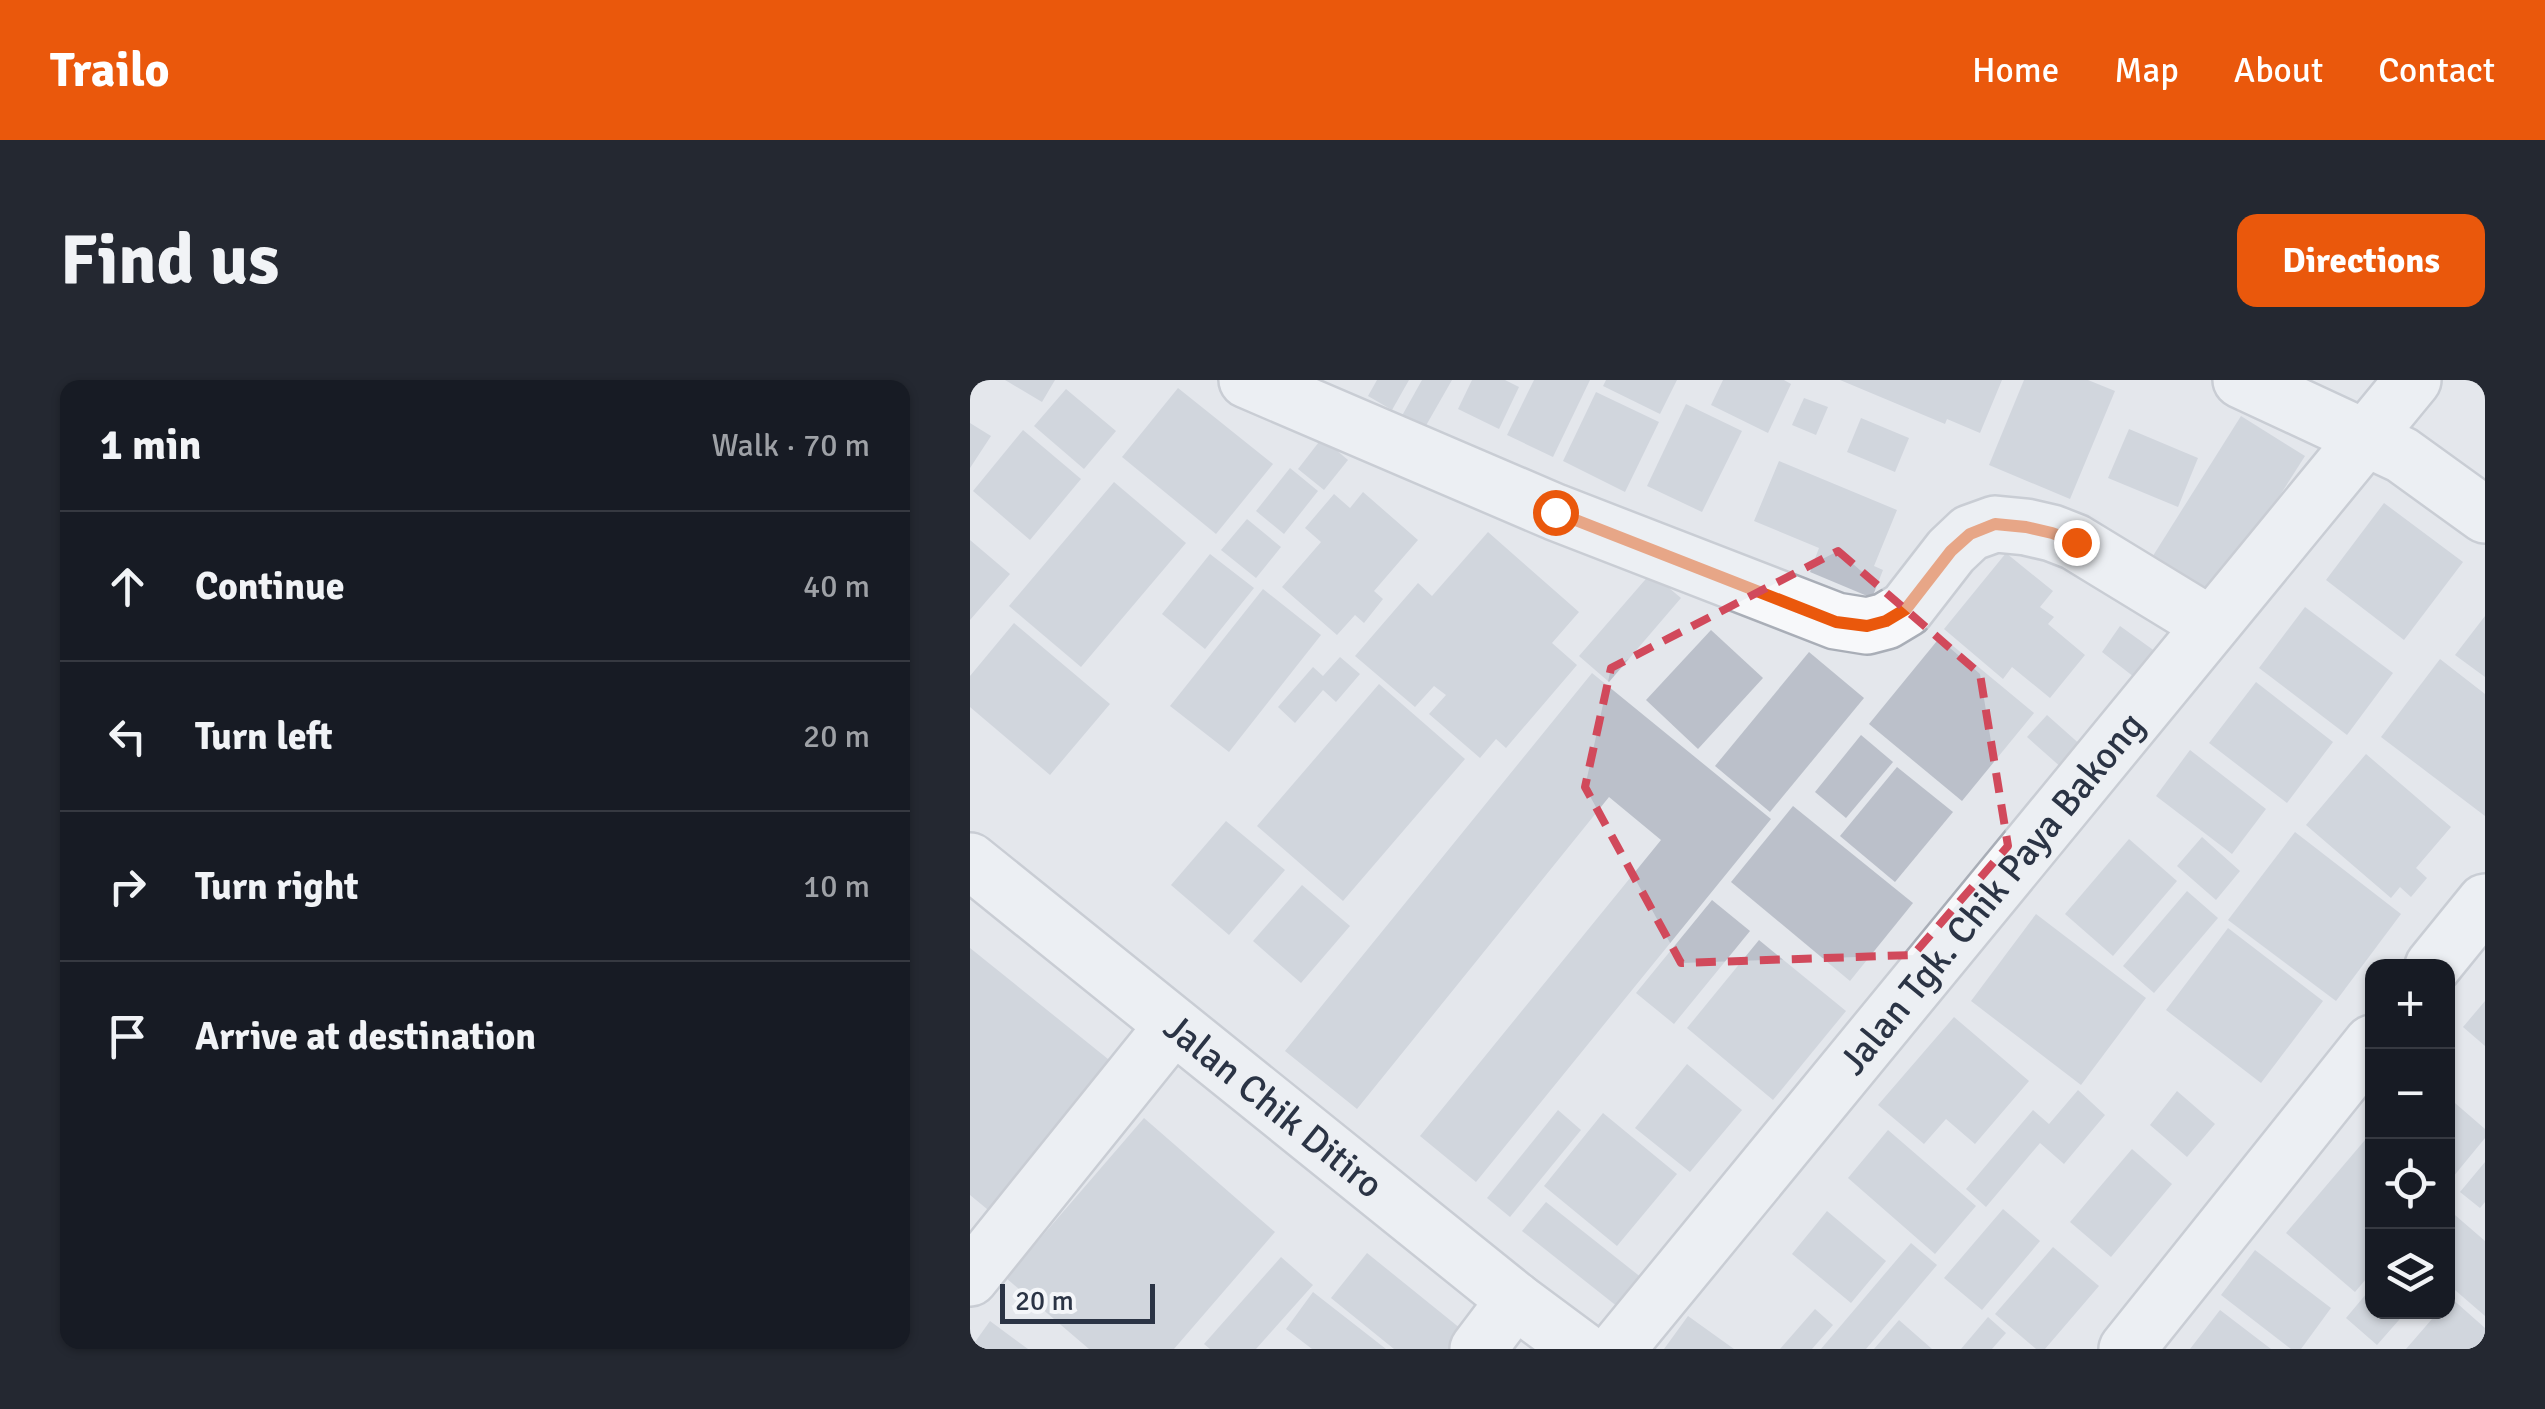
<!DOCTYPE html>
<html lang="en">
<head>
<meta charset="utf-8">
<style>
  :root { --surface:#171b24; --page:#242831; --text:#f1f3f6; --muted:#9ea1a6; --line:#363941; --accent:#ea580c }
  body { margin:0; font-family:Signika,sans-serif; background:var(--page); color:var(--text) }
  .controls { position:absolute; right:30px; bottom:30px; display:grid; overflow:hidden; border-radius:20px; box-shadow:0 2px 8px #0004 }
  .controls button { width:90px; height:90px; display:grid; place-items:center; padding:0; border:0; border-bottom:2px solid var(--line); background:var(--surface); color:var(--text); font:50px sans-serif }
  .scale { position:absolute; left:30px; bottom:25px; width:155px; box-sizing:border-box; padding-left:10px; border:5px solid #2b3445; border-top:0; font-size:28px; line-height:35px; white-space:nowrap; color:#2b3445; -webkit-text-stroke:8px #f4f6f9; paint-order:stroke }
  .stop { position:absolute; width:30px; height:30px; margin:-22px; border:8px solid #ea580c; border-radius:50%; background:#fff }
  .stop.end { background:#ea580c; border-color:#fff; box-shadow:0 2px 10px #0008 }
  .list { margin:0; padding:0; list-style:none }
  h2 { display:flex; justify-content:space-between; align-items:center; height:130px; margin:0; padding:0 40px; font-size:42px }
  h2 small { font-size:32px; font-weight:400; color:var(--muted) }
  .list li { display:grid; grid-template-columns:65px 1fr auto; gap:30px; align-items:center; box-sizing:border-box; height:150px; padding:0 40px; border-top:2px solid var(--line) }
  .list b { display:block; font-size:38px; white-space:nowrap }
  .list em { font-size:32px; font-style:normal; color:var(--muted) }
  .icon { flex:none; width:55px; height:55px; fill:none; stroke:currentColor; stroke-width:2; stroke-linecap:round; stroke-linejoin:round }
  .map { position:relative; flex:none; width:1515px; height:969px; overflow:hidden; border-radius:20px }
  header { display:flex; align-items:center; gap:60px; box-sizing:border-box; height:140px; padding:0 50px; background:var(--accent); color:#fff }
  header strong { font-size:48px }
  nav { display:flex; gap:55px; margin-inline-start:auto; font-size:35px }
  .intro { display:flex; align-items:center; justify-content:space-between; box-sizing:border-box; height:240px; padding:0 60px }
  h1 { margin:0; font-size:70px }
  .button { padding:25px 45px; border-radius:20px; background:var(--accent); color:#fff; font-size:35px; font-weight:700 }
  main { display:flex; gap:60px; padding:0 60px }
  aside { flex:1; background:var(--surface); border-radius:20px; box-shadow:0 2px 8px #0004 }
  .map>svg:first-child { display:block }
</style>
</head>
<body>
<header>
<strong>Trailo</strong>
<nav><a>Home</a><a>Map</a><a>About</a><a>Contact</a></nav>
</header>
<div class="intro"><h1>Find us</h1><a class="button">Directions</a></div>
<main>
<aside>
<h2>1 min<small>Walk · 70 m</small></h2>
<ul class="list">
<li><svg class="icon" aria-label="ahead" viewBox="0 0 24 24"><path d="M12 20V5M6 11l6-6 6 6"/></svg><div><b>Continue</b></div><em>40 m</em></li>
<li><svg class="icon" aria-label="left" viewBox="0 0 24 24"><path d="M17 20v-9H6M10 6l-5 5 5 5"/></svg><div><b>Turn left</b></div><em>20 m</em></li>
<li><svg class="icon" aria-label="right" viewBox="0 0 24 24"><path d="M7 20v-9h11M14 6l5 5-5 5"/></svg><div><b>Turn right</b></div><em>10 m</em></li>
<li><svg class="icon" aria-label="arrive" viewBox="0 0 24 24"><path d="M6 21V4h12l-3 4 3 4H6"/></svg><div><b>Arrive at destination</b></div></li>
</ul>
</aside>
<div class="map">
<svg width="1515" height="969" viewBox="0 0 1515 969">
  <rect width="100%" height="100%" fill="#e4e7ec"/>
  <g fill="#bbc0ca">
    <path d="M 35,0 L 85,0 L 72,22 Z"/>
    <path d="M 407,0 L 439,0 L 422,30 L 398,16 Z"/>
    <path d="M 452,0 L 482,0 L 446,63 L 424,50 Z"/>
    <path d="M 502,0 L 535,0 L 549,7 L 529,49 L 488,29 Z"/>
    <path d="M 564,0 L 620,0 L 583,77 L 537,55 Z"/>
    <path d="M 636,0 L 707,0 L 690,34 L 633,6 Z"/>
    <path d="M 753,0 L 814,0 L 821,4 L 798,53 L 741,25 Z"/>
    <path d="M 870,0 L 1032,0 L 1010,53 L 977,39 L 975,44 Z"/>
    <path d="M 1054,0 L 1118,0 L 1145,11 L 1100,119 L 1019,85 Z"/>
    <path d="M 208,8 L 303,84 L 246,154 L 152,77 Z"/>
    <path d="M 96,9 L 146,51 L 114,89 L 64,46 Z"/>
    <path d="M 626,12 L 689,42 L 655,112 L 593,81 Z"/>
    <path d="M 834,18 L 858,27 L 846,55 L 822,45 Z"/>
    <path d="M 716,24 L 772,51 L 732,132 L 677,106 Z"/>
    <path d="M 1271,36 L 1335,76 L 1244,219 L 1181,179 Z"/>
    <path d="M 891,38 L 939,58 L 925,92 L 877,72 Z"/>
    <path d="M 0,43 L 21,56 L 0,88 Z"/>
    <path d="M 1159,49 L 1228,78 L 1208,127 L 1138,98 Z"/>
    <path d="M 53,50 L 111,99 L 60,160 L 3,111 Z"/>
    <path d="M 352,58 L 378,80 L 354,110 L 328,89 Z"/>
    <path d="M 809,81 L 927,130 L 904,186 L 913,190 L 902,218 L 840,192 L 849,168 L 784,141 Z"/>
    <path d="M 320,88 L 348,111 L 314,154 L 286,131 Z"/>
    <path d="M 144,102 L 216,163 L 111,287 L 39,226 Z"/>
    <path d="M 393,112 L 448,160 L 404,211 L 413,219 L 394,243 L 385,235 L 367,255 L 312,207 L 351,162 L 335,148 L 364,114 L 380,128 Z"/>
    <path d="M 1414,123 L 1493,182 L 1434,260 L 1356,200 Z"/>
    <path d="M 277,139 L 311,167 L 286,198 L 251,170 Z"/>
    <path d="M 518,152 L 609,232 L 582,263 L 607,285 L 536,368 L 526,359 L 510,378 L 459,334 L 476,315 L 464,306 L 445,327 L 385,276 L 448,203 L 462,216 Z"/>
    <path d="M 0,160 L 40,194 L 0,240 Z"/>
    <path d="M 1036,173 L 1083,211 L 1070,227 L 1084,237 L 1078,244 L 1115,275 L 1080,318 L 1042,287 L 1033,299 L 974,249 Z"/>
    <path d="M 240,174 L 284,208 L 235,269 L 192,234 Z"/>
    <path d="M 681,193 L 711,218 L 639,302 L 609,276 Z"/>
    <path d="M 293,209 L 351,255 L 259,372 L 200,326 Z"/>
    <path d="M 1335,227 L 1423,293 L 1377,355 L 1289,288 Z"/>
    <path d="M 1515,236 L 1515,297 L 1485,275 Z"/>
    <path d="M 44,243 L 140,324 L 80,395 L 0,327 L 0,296 Z"/>
    <path d="M 1150,246 L 1193,277 L 1173,304 L 1132,272 Z"/>
    <path d="M 741,250 L 793,298 L 728,369 L 676,320 Z"/>
    <path d="M 971,256 L 1064,333 L 992,421 L 899,344 Z"/>
    <path d="M 839,272 L 894,318 L 800,432 L 745,386 Z"/>
    <path d="M 370,277 L 390,294 L 366,322 L 353,310 L 325,343 L 308,327 L 343,287 L 353,296 Z"/>
    <path d="M 1470,279 L 1515,314 L 1515,436 L 1411,357 Z"/>
    <path d="M 622,293 L 801,439 L 506,802 L 450,756 L 691,460 L 639,417 L 387,729 L 315,671 Z"/>
    <path d="M 1286,302 L 1363,362 L 1317,423 L 1239,363 Z"/>
    <path d="M 409,304 L 495,379 L 373,521 L 287,446 Z"/>
    <path d="M 1077,335 L 1122,375 L 1102,397 L 1057,357 Z"/>
    <path d="M 891,355 L 923,382 L 876,438 L 845,412 Z"/>
    <path d="M 1220,370 L 1296,429 L 1262,474 L 1186,416 Z"/>
    <path d="M 1396,374 L 1481,447 L 1446,488 L 1457,498 L 1441,517 L 1430,507 L 1421,518 L 1336,445 Z"/>
    <path d="M 927,387 L 983,432 L 925,502 L 870,456 Z"/>
    <path d="M 823,426 L 943,523 L 880,601 L 761,502 Z"/>
    <path d="M 256,441 L 315,490 L 259,555 L 201,505 Z"/>
    <path d="M 1325,452 L 1431,534 L 1366,621 L 1258,540 Z"/>
    <path d="M 1232,457 L 1270,491 L 1246,520 L 1207,486 Z"/>
    <path d="M 1159,459 L 1207,501 L 1143,576 L 1095,534 Z"/>
    <path d="M 332,505 L 380,546 L 331,603 L 283,561 Z"/>
    <path d="M 1217,511 L 1248,538 L 1184,613 L 1153,586 Z"/>
    <path d="M 742,520 L 780,551 L 704,644 L 666,613 Z"/>
    <path d="M 1066,534 L 1176,618 L 1111,705 L 1001,621 Z"/>
    <path d="M 1258,548 L 1353,621 L 1291,703 L 1196,630 Z"/>
    <path d="M 789,560 L 876,631 L 803,720 L 717,648 Z"/>
    <path d="M 0,568 L 143,683 L 23,834 L 0,815 Z"/>
    <path d="M 1515,621 L 1515,666 L 1493,647 Z"/>
    <path d="M 984,637 L 1059,701 L 1005,764 L 976,739 L 954,764 L 908,725 Z"/>
    <path d="M 717,684 L 772,730 L 720,792 L 665,748 Z"/>
    <path d="M 1108,710 L 1135,735 L 1094,784 L 1070,763 L 1016,827 L 996,809 L 1063,730 L 1079,744 Z"/>
    <path d="M 1207,711 L 1245,744 L 1217,777 L 1180,745 Z"/>
    <path d="M 1478,717 L 1515,749 L 1515,758 L 1478,803 Z"/>
    <path d="M 588,730 L 611,750 L 540,837 L 517,818 Z"/>
    <path d="M 633,733 L 707,794 L 647,866 L 574,806 Z"/>
    <path d="M 174,738 L 305,852 L 204,969 L 119,969 L 36,898 Z"/>
    <path d="M 918,750 L 1006,826 L 965,874 L 878,798 Z"/>
    <path d="M 1395,760 L 1402,767 L 1402,892 L 1385,912 L 1316,853 Z"/>
    <path d="M 1162,769 L 1202,804 L 1141,877 L 1100,842 Z"/>
    <path d="M 1515,782 L 1515,822 L 1510,828 L 1490,812 Z"/>
    <path d="M 576,822 L 682,906 L 658,935 L 552,851 Z"/>
    <path d="M 1033,829 L 1070,861 L 1012,930 L 974,898 Z"/>
    <path d="M 1478,829 L 1515,861 L 1515,936 L 1478,904 Z"/>
    <path d="M 857,831 L 916,881 L 881,923 L 822,874 Z"/>
    <path d="M 941,863 L 967,885 L 896,969 L 851,969 Z"/>
    <path d="M 1083,867 L 1129,906 L 1075,969 L 1066,969 L 1025,934 Z"/>
    <path d="M 1285,870 L 1361,928 L 1331,969 L 1321,969 L 1251,915 Z"/>
    <path d="M 397,873 L 501,957 L 491,969 L 424,969 L 361,918 Z"/>
    <path d="M 311,877 L 343,905 L 286,969 L 240,969 L 234,964 Z"/>
    <path d="M 1402,907 L 1402,932 L 1436,932 L 1407,965 L 1376,938 Z"/>
    <path d="M 343,912 L 416,969 L 342,969 L 316,949 Z"/>
    <path d="M 1480,917 L 1515,948 L 1515,964 L 1511,969 L 1436,969 L 1468,932 L 1478,932 L 1478,920 Z"/>
    <path d="M 845,929 L 863,945 L 842,969 L 810,969 Z"/>
    <path d="M 1250,930 L 1301,969 L 1220,969 Z"/>
    <path d="M 718,936 L 764,969 L 694,969 Z"/>
    <path d="M 1018,937 L 1036,953 L 1022,969 L 991,969 Z"/>
    <path d="M 929,940 L 962,969 L 904,969 Z"/>
    <path d="M 20,941 L 58,969 L 0,969 Z"/>
  </g>
  <g fill="none" stroke-linecap="round" stroke-linejoin="round">
    <g stroke="#a9aeb7" stroke-width="60">
      <g id="minor">
        <path d="M 277,0 L 585,132 L 866,241 L 897,246 L 916,241 L 936,229 L 981,171 L 1000,153 L 1025,144 L 1056,147 L 1082,153 L 1105,162 L 1241,245"/>
        <path d="M 1271,0 L 1432,75 L 1515,135"/>
        <path id="s1" d="M 0,481 L 545,920 L 611,969"/>
        <path d="M 1463,586 L 1515,522"/>
        <path d="M 0,898 L 203,646"/>
        <path d="M 508,969 L 545,920"/>
        <path id="s2" d="M 647,969 L 1443,0"/>
        <path d="M 1157,969 L 1402,663"/>
      </g>
    </g>
    <use href="#minor" stroke="#f7f8fa" stroke-width="55"/>
  </g>
  <g fill="none" stroke-linecap="round" stroke-linejoin="round">
    <path stroke="#ea580c" stroke-width="12" d="M 585,132 L 866,242 L 897,246 L 916,241 L 936,229 L 981,171 L 1000,154 L 1025,144 L 1056,147 L 1082,153 L 1106,162"/>
  </g>
  <path d="M0 0H1515V969H0ZM 868,171 L 1010,294 L 1038,466 L 943,575 L 711,583 L 615,407 L 641,288 Z" fill="#e4e7ec" fill-opacity=".55" fill-rule="evenodd"/>
  <path fill="none" stroke="#d1495b" stroke-width="8" stroke-dasharray="20 12" stroke-linejoin="round" d="M 868,171 L 1010,294 L 1038,466 L 943,575 L 711,583 L 615,407 L 641,288 Z"/>
  <g text-anchor="middle" stroke-width="8" stroke-linejoin="round" paint-order="stroke">
    <g font-size="38" fill="#2b3445" stroke="#f4f6f9">
      <text dy="13" stroke="none"><textPath href="#s2" startOffset="590">Jalan Tgk. Chik Paya Bakong</textPath></text>
      <text dy="13" stroke="none"><textPath href="#s1" startOffset="390">Jalan Chik Ditiro</textPath></text>
    </g>
  </g>
</svg>
<div class="controls">
<button>+</button>
<button>−</button>
<button><svg class="icon" aria-label="locate" viewBox="0 0 24 24"><circle cx="12" cy="12" r="6"/><path d="M12 2v4M12 18v4M2 12h4M18 12h4"/></svg></button>
<button><svg class="icon" aria-label="layers" viewBox="0 0 24 24"><path d="M12 4l9 5-9 5-9-5zM3 14l9 5 9-5"/></svg></button>
</div>
<div class="scale">20 m</div>
<div class="stop" style="left:585px;top:132px"></div>
<div class="stop end" style="left:1106px;top:162px"></div>
</div>
</main>
</body>
</html>
